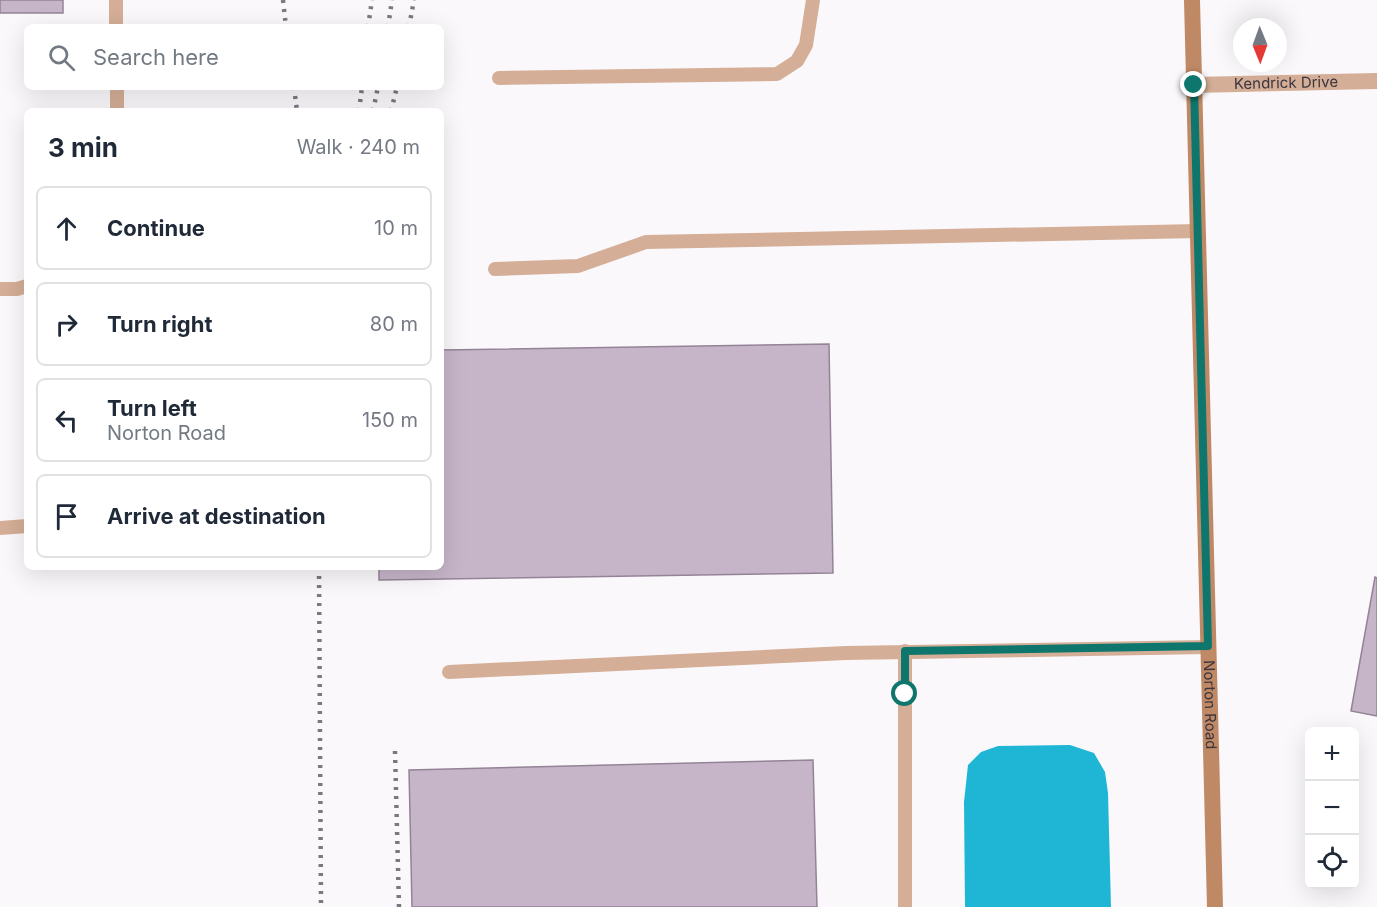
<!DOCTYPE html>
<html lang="en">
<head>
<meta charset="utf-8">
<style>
  :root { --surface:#fff; --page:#f6f6f7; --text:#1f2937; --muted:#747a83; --line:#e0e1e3 }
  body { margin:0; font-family:Inter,sans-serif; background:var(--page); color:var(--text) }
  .controls { position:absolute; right:18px; bottom:18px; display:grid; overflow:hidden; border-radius:9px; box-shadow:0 6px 24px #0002 }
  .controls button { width:54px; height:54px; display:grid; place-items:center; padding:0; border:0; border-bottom:2px solid var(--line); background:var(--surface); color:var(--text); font:30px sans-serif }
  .compass { position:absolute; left:1233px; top:18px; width:54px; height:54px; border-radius:50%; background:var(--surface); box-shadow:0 6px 24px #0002; rotate:179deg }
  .stop { position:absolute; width:18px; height:18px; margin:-14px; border:4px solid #0f766e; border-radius:50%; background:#fff }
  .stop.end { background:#0f766e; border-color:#fff; box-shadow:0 2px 6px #0008 }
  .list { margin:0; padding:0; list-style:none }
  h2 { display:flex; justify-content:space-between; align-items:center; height:78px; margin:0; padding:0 24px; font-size:26px }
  h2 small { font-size:20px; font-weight:400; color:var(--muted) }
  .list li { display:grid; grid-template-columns:39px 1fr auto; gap:18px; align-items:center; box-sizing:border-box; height:84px; margin:0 12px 12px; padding:0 12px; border:2px solid var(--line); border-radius:9px }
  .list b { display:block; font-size:22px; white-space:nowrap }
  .list p { margin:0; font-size:20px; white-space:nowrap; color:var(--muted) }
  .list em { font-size:20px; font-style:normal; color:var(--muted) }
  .icon { flex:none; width:33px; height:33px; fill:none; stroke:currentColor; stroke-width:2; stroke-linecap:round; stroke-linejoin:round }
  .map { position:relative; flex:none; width:1377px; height:907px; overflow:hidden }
  .search { position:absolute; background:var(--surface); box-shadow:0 6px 24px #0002; left:24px; top:24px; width:420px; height:66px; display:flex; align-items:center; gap:15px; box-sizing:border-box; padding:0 21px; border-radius:9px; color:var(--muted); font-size:22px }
  .panel { position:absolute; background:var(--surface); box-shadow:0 6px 24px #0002; left:24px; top:108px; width:420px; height:462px; border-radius:9px }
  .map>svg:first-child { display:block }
</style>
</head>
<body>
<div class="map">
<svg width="1377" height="907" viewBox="0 0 1377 907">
  <rect width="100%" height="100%" fill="#fbf8fc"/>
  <path fill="#1fb5d5" d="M 1070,745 L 1094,753 L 1105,772 L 1108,793 L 1111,907 L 965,907 L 964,802 L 968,765 L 981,752 L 998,746 Z"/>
  <g fill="#c6b4c9" stroke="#948396" stroke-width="1.5">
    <rect x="0" y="0" width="63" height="13"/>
    <path d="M 829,344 L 833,573 L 379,580 L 379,567 L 441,567 L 441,350 Z"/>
    <path d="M 1375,577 L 1377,578 L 1377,716 L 1351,711 Z"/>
    <path d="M 813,760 L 817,907 L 412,907 L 409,770 Z"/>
  </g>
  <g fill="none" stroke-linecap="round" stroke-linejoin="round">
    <g stroke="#d4ae96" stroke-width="14">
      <path d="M 116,0 L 116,27"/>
      <path d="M 499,78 L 777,74 L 797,61 L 806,45 L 813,0"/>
      <path d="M 117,87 L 117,111"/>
      <path d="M 495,269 L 578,266 L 646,242 L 1198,231"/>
      <path d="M 0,289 L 17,289 L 27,286"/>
      <path d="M 0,528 L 27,526"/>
      <path d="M 449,672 L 846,653 L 1208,647"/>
      <path d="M 905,907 L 905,651"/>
    </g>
    <path stroke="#d4ae96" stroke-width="16" id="s1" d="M 1194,85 L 1377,81"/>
    <path stroke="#c08965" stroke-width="16" id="s2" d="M 1192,0 L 1215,907"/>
    <g stroke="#7d7880" stroke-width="4.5" stroke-dasharray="3 6" stroke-linecap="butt">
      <path d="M 283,0 L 286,27"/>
      <path d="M 368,27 L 372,0"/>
      <path d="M 388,27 L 392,0"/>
      <path d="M 409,27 L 414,0"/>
      <path d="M 294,87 L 297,111"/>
      <path d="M 359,111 L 362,87"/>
      <path d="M 373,111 L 378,87"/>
      <path d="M 391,111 L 397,87"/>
      <path d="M 319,567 L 321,907"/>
      <path d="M 395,751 L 399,907"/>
    </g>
  </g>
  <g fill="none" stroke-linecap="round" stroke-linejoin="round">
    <path stroke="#0f766e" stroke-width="8" d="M 905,694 L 905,651 L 1208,646 L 1194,85"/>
  </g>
  <g text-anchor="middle" stroke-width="6" stroke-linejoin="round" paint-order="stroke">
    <g font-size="15" fill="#3b353e" stroke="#fbf8fc">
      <text dy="5" stroke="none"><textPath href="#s1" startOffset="92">Kendrick Drive</textPath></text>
      <text dy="5" stroke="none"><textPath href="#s2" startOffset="705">Norton Road</textPath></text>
    </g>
  </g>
</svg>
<div class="controls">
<button>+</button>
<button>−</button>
<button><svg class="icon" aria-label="locate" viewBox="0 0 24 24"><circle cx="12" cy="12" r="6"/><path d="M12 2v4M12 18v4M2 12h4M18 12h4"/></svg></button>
</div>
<svg class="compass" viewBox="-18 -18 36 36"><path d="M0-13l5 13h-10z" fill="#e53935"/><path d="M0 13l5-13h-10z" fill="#747a83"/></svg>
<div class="stop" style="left:905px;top:694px"></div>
<div class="stop end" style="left:1194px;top:85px"></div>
<div class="search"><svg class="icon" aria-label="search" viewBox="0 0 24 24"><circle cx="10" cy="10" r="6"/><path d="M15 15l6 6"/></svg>Search here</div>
<section class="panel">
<h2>3 min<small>Walk · 240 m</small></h2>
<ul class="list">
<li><svg class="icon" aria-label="ahead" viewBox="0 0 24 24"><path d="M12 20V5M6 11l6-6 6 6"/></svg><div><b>Continue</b></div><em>10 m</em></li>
<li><svg class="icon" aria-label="right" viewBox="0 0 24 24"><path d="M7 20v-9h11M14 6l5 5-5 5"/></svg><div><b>Turn right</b></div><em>80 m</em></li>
<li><svg class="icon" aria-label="left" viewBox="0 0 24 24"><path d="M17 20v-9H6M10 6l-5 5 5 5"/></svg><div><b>Turn left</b><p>Norton Road</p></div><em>150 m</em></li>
<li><svg class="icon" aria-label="arrive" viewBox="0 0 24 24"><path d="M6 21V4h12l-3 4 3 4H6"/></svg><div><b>Arrive at destination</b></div></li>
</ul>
</section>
</div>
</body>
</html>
